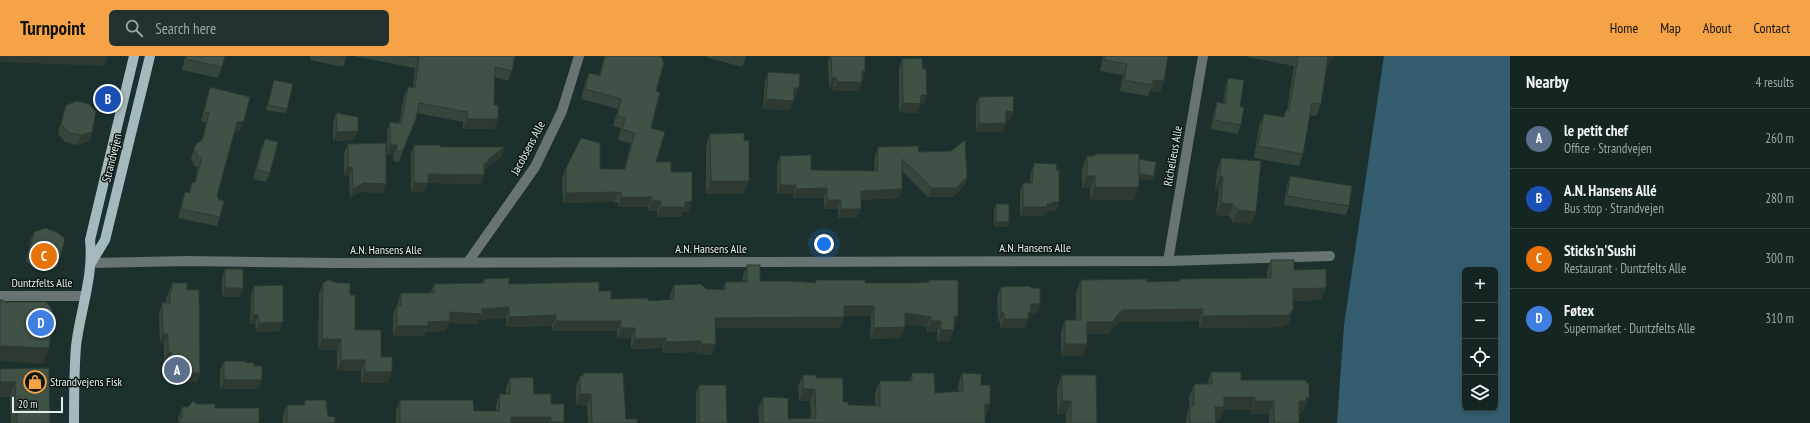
<!DOCTYPE html>
<html lang="en">
<head>
<meta charset="utf-8">
<style>
  :root { --surface:#152522; --page:#22312f; --text:#f1f3f6; --muted:#9da5a5; --line:#344240; --accent:#f5a346 }
  body { margin:0; font-family:"PT Sans Narrow",sans-serif; background:var(--page); color:var(--text) }
  .controls { position:absolute; right:12px; bottom:12px; display:grid; overflow:hidden; border-radius:6px; box-shadow:0 2px 6px #0003 }
  .controls button { width:36px; height:36px; display:grid; place-items:center; padding:0; border:0; border-bottom:1px solid var(--line); background:var(--surface); color:var(--text); font:20px sans-serif }
  .scale { position:absolute; left:12px; bottom:10px; width:51px; box-sizing:border-box; padding-left:4px; border:2px solid #e2efec; border-top:0; font-size:11px; line-height:14px; white-space:nowrap; color:#e2efec; -webkit-text-stroke:3px #0e1715; paint-order:stroke }
  .you { position:absolute; left:824px; top:188px; width:14px; height:14px; margin:-10px; border:3px solid #fff; border-radius:50%; background:#1a73e8; box-shadow:0 0 0 6px #1a73e833 }
  .badge { display:grid; place-items:center; width:26px; height:26px; border-radius:50%; background:var(--accent); color:#fff; font-size:13px; font-weight:700 }
  .pin { position:absolute; translate:-50% -50%; border:2px solid #fff; box-shadow:0 1px 4px #0006 }
  .list { margin:0; padding:0; list-style:none }
  h2 { display:flex; justify-content:space-between; align-items:center; height:52px; margin:0; padding:0 16px; font-size:17px }
  h2 small { font-size:13px; font-weight:400; color:var(--muted) }
  .list li { display:grid; grid-template-columns:26px 1fr auto; gap:12px; align-items:center; box-sizing:border-box; height:60px; padding:0 16px; border-top:1px solid var(--line) }
  .list b { display:block; font-size:15px; white-space:nowrap }
  .list p { margin:0; font-size:13px; white-space:nowrap; color:var(--muted) }
  .list em { font-size:13px; font-style:normal; color:var(--muted) }
  .icon { flex:none; width:22px; height:22px; fill:none; stroke:currentColor; stroke-width:2; stroke-linecap:round; stroke-linejoin:round }
  .map { position:relative; flex:none; width:1510px; height:367px; overflow:hidden }
  header { display:flex; align-items:center; gap:24px; box-sizing:border-box; height:56px; padding:0 20px; background:var(--accent); color:#111 }
  header strong { font-size:19px }
  nav { display:flex; gap:22px; margin-inline-start:auto; font-size:14px }
  .search { width:280px; height:36px; background:var(--page); display:flex; align-items:center; gap:10px; box-sizing:border-box; padding:0 14px; border-radius:6px; color:var(--muted); font-size:15px }
  main { display:flex }
  aside { flex:1; background:var(--surface) }
  .map>svg:first-child { display:block }
</style>
</head>
<body>
<header>
<strong>Turnpoint</strong>
<div class="search"><svg class="icon" aria-label="search" viewBox="0 0 24 24"><circle cx="10" cy="10" r="6"/><path d="M15 15l6 6"/></svg>Search here</div>
<nav><a>Home</a><a>Map</a><a>About</a><a>Contact</a></nav>
</header>
<main>
<div class="map">
<svg width="1510" height="367" viewBox="0 0 1510 367">
  <rect width="100%" height="100%" fill="#1c312d"/>
  <path fill="#345e6f" fill-rule="evenodd" d="M 1384,0 L 1510,0 L 1510,367 L 1337,367 L 1344,269 ZM 1465,214 L 1495,214 L 1495,352 L 1465,352 Z"/>
  <g fill="none" stroke-linecap="round" stroke-linejoin="round">
    <g stroke="#687373" stroke-width="10">
      <path d="M 1168,205 L 1203,0"/>
      <path d="M 468,206 L 535,111 L 562,55 L 579,0"/>
      <path d="M 91,207 L 187,205 L 338,207 L 1168,205 L 1330,200"/>
      <path d="M 0,240 L 84,240"/>
    </g>
    <g stroke="#a4b9bb" stroke-width="10">
      <path d="M 91,207 L 105,184 L 150,0"/>
      <path d="M 74,367 C 74,342 74,316 76,290 C 80,255 94,220 90,184 L 134,0"/>
    </g>
  </g>
  <g fill="#37463c">
    <path d="M 185,0 L 225,0 L 222,11 L 218,22 L 182,14 Z"/>
    <path d="M 307,0 L 347,0 L 343,11 L 310,4 L 311,1 Z"/>
    <path d="M 354,0 L 515,0 L 512,15 L 508,25 L 495,21 L 494,49 L 498,63 L 494,73 L 463,73 L 463,66 L 417,57 L 416,63 L 412,73 L 399,106 L 393,105 L 394,99 L 387,99 L 387,75 L 390,66 L 399,67 L 404,40 L 408,31 L 413,31 L 415,12 Z"/>
    <path d="M 605,0 L 661,0 L 656,35 L 651,72 L 656,106 L 671,116 L 692,145 L 688,156 L 683,156 L 681,161 L 657,161 L 657,155 L 648,155 L 648,151 L 618,151 L 618,147 L 614,146 L 563,147 L 562,122 L 566,112 L 624,113 L 631,87 L 618,84 L 621,72 L 613,70 L 618,53 L 581,43 L 585,27 L 589,17 L 599,19 Z"/>
    <path d="M 706,0 L 746,0 L 742,11 L 706,1 Z"/>
    <path d="M 830,0 L 865,0 L 865,15 L 859,35 L 833,35 L 833,31 L 829,31 L 828,5 Z"/>
    <path d="M 1103,0 L 1168,0 L 1164,25 L 1160,36 L 1150,35 L 1148,40 L 1120,35 L 1123,19 L 1100,15 Z"/>
    <path d="M 1248,0 L 1334,0 L 1333,4 L 1330,5 L 1328,10 L 1327,10 L 1321,48 L 1316,60 L 1310,59 L 1303,98 L 1299,110 L 1254,102 L 1259,70 L 1264,58 L 1283,61 L 1286,54 L 1287,54 L 1294,10 L 1248,1 Z"/>
    <path d="M 902,3 L 924,48 L 920,48 L 917,57 L 899,56 L 899,12 Z"/>
    <path d="M 768,16 L 795,41 L 794,41 L 790,54 L 763,53 L 765,25 Z"/>
    <path d="M 1228,22 L 1240,51 L 1241,69 L 1237,78 L 1211,73 L 1214,56 L 1217,46 L 1223,48 L 1225,31 Z"/>
    <path d="M 274,24 L 287,53 L 285,57 L 266,54 Z"/>
    <path d="M 210,31 L 240,75 L 234,75 L 217,140 L 218,143 L 220,161 L 217,170 L 178,162 L 182,145 L 185,136 L 189,137 L 192,126 L 194,127 L 198,111 L 194,110 L 191,102 L 196,88 L 202,84 L 206,66 L 201,65 L 207,40 Z"/>
    <path d="M 979,41 L 1013,56 L 1010,64 L 1006,64 L 1003,76 L 976,76 L 976,49 Z"/>
    <path d="M 66,49 L 92,76 L 89,85 L 77,89 L 65,86 L 58,78 L 63,58 Z"/>
    <path d="M 336,57 L 354,84 L 333,85 L 333,67 Z"/>
    <path d="M 710,78 L 744,138 L 706,138 L 706,90 Z"/>
    <path d="M 265,83 L 270,117 L 266,126 L 253,123 L 261,92 Z"/>
    <path d="M 348,88 L 383,137 L 361,136 L 350,142 L 349,120 L 344,120 L 344,97 Z"/>
    <path d="M 414,89 L 440,91 L 502,100 L 487,111 L 485,116 L 484,116 L 484,119 L 481,128 L 428,127 L 425,135 L 411,136 L 411,98 Z"/>
    <path d="M 878,91 L 919,96 L 967,121 L 964,130 L 953,141 L 928,141 L 902,115 L 899,142 L 861,144 L 857,162 L 838,162 L 838,153 L 824,153 L 824,142 L 793,142 L 793,138 L 777,138 L 777,109 L 780,100 L 811,114 L 874,115 L 875,100 Z"/>
    <path d="M 1095,98 L 1139,103 L 1154,120 L 1152,124 L 1139,123 L 1134,144 L 1090,144 L 1090,132 L 1082,132 L 1082,113 L 1087,100 L 1094,100 Z"/>
    <path d="M 1221,102 L 1256,156 L 1251,168 L 1233,166 L 1229,160 L 1216,159 L 1219,134 L 1215,133 L 1217,115 Z"/>
    <path d="M 1034,107 L 1056,114 L 1059,146 L 1056,155 L 1049,155 L 1048,157 L 1045,157 L 1044,160 L 1020,160 L 1020,136 L 1023,127 L 1030,127 L 1031,116 Z"/>
    <path d="M 1290,120 L 1349,150 L 1346,159 L 1284,149 L 1287,129 Z"/>
    <path d="M 996,148 L 1009,166 L 1007,171 L 994,171 L 994,153 Z"/>
    <path d="M 34,176 L 60,202 L 57,211 L 45,215 L 34,212 L 26,205 L 30,185 Z"/>
    <path d="M 1271,204 L 1294,214 L 1326,232 L 1321,244 L 1293,245 L 1289,266 L 1283,271 L 1199,272 L 1199,265 L 1118,266 L 1108,278 L 1087,278 L 1087,288 L 1083,300 L 1061,300 L 1061,276 L 1065,264 L 1076,264 L 1076,236 L 1081,224 L 1147,226 L 1179,225 L 1180,223 L 1267,222 L 1267,216 Z"/>
    <path d="M 747,209 L 760,225 L 815,227 L 816,224 L 865,227 L 916,227 L 928,226 L 929,224 L 958,260 L 954,270 L 950,285 L 937,285 L 937,276 L 927,276 L 927,271 L 905,268 L 905,271 L 901,282 L 870,283 L 871,260 L 844,260 L 840,272 L 716,272 L 712,299 L 697,299 L 697,296 L 662,297 L 662,292 L 631,293 L 631,283 L 617,283 L 617,275 L 552,275 L 552,270 L 506,271 L 506,262 L 479,264 L 478,268 L 449,267 L 446,275 L 426,276 L 424,280 L 393,280 L 393,259 L 401,237 L 430,237 L 434,228 L 482,227 L 484,223 L 509,228 L 599,235 L 611,243 L 648,245 L 670,244 L 670,239 L 674,229 L 706,233 L 723,233 L 725,226 L 743,226 L 743,220 Z"/>
    <path d="M 225,213 L 243,232 L 240,241 L 222,241 L 222,222 Z"/>
    <path d="M 172,227 L 187,234 L 200,317 L 197,326 L 168,326 L 168,305 L 164,305 L 164,287 L 160,287 L 159,257 L 162,247 L 166,247 L 166,243 Z"/>
    <path d="M 323,227 L 350,239 L 355,274 L 381,301 L 388,327 L 361,327 L 361,315 L 337,315 L 337,294 L 318,294 L 319,238 Z"/>
    <path d="M 254,230 L 280,275 L 256,276 L 255,268 L 250,268 L 251,239 Z"/>
    <path d="M 1001,231 L 1031,232 L 1040,248 L 1037,258 L 1031,257 L 1025,272 L 1000,272 L 1000,266 L 998,266 L 997,240 Z"/>
    <path d="M 224,305 L 245,306 L 259,333 L 220,333 L 220,314 Z"/>
    <path d="M 49,312 L 50,367 L 11,367 L 10,341 L 0,341 L 0,313 Z"/>
    <path d="M 1211,316 L 1241,324 L 1306,327 L 1309,341 L 1304,354 L 1302,354 L 1301,358 L 1299,358 L 1299,367 L 1269,367 L 1269,358 L 1251,358 L 1251,354 L 1223,354 L 1220,364 L 1216,364 L 1216,367 L 1186,367 L 1186,363 L 1189,352 L 1189,341 L 1194,328 L 1207,328 Z"/>
    <path d="M 583,317 L 626,363 L 637,367 L 588,367 L 587,350 L 576,349 L 576,331 L 580,320 L 582,320 Z"/>
    <path d="M 912,317 L 935,337 L 958,336 L 958,329 L 962,317 L 981,329 L 986,360 L 985,360 L 985,367 L 759,367 L 758,353 L 763,341 L 788,363 L 811,362 L 810,345 L 799,345 L 798,330 L 803,319 L 816,322 L 843,346 L 848,349 L 875,349 L 875,337 L 880,325 L 909,325 Z"/>
    <path d="M 1062,319 L 1097,367 L 1066,367 L 1066,358 L 1057,358 L 1057,332 Z"/>
    <path d="M 510,322 L 534,338 L 551,348 L 564,367 L 396,367 L 396,354 L 400,344 L 474,355 L 496,355 L 496,348 L 500,338 L 506,338 L 506,332 Z"/>
    <path d="M 699,329 L 727,367 L 696,367 L 696,337 Z"/>
    <path d="M 305,344 L 328,360 L 335,367 L 283,367 L 282,362 L 287,349 L 303,349 Z"/>
    <path d="M 197,348 L 178,366 L 178,363 L 182,351 L 188,351 Z"/>
  </g>
  <g fill="#2d3931">
    <path d="M 0,0 L 108,0 L 105,10 L 0,6 Z"/>
    <path d="M 1328,0 L 1334,0 L 1333,4 L 1330,5 L 1328,10 L 1324,11 Z"/>
    <path d="M 862,15 L 865,15 L 862,23 Z"/>
    <path d="M 832,22 L 836,22 L 833,31 L 829,31 Z"/>
    <path d="M 1153,24 L 1164,25 L 1160,36 L 1150,35 L 1153,29 Z"/>
    <path d="M 837,26 L 862,26 L 859,35 L 833,35 Z"/>
    <path d="M 794,32 L 799,32 L 795,41 L 791,41 Z"/>
    <path d="M 921,39 L 927,39 L 924,48 L 920,48 L 917,57 L 899,56 L 903,47 Z"/>
    <path d="M 766,43 L 794,45 L 790,54 L 763,53 Z"/>
    <path d="M 1006,55 L 1013,56 L 1010,64 L 1002,64 Z"/>
    <path d="M 467,63 L 498,63 L 494,73 L 463,73 Z"/>
    <path d="M 244,65 L 240,75 L 233,75 L 237,66 Z"/>
    <path d="M 1006,67 L 1003,76 L 976,76 L 979,68 Z"/>
    <path d="M 358,75 L 354,84 L 333,85 L 337,76 Z"/>
    <path d="M 92,76 L 89,85 L 77,89 L 81,79 Z"/>
    <path d="M 390,89 L 397,89 L 394,99 L 387,99 Z"/>
    <path d="M 505,91 L 502,100 L 487,111 L 485,116 L 481,116 L 484,107 Z"/>
    <path d="M 348,111 L 352,111 L 349,120 L 344,120 Z"/>
    <path d="M 1136,117 L 1154,120 L 1152,124 L 1135,122 Z"/>
    <path d="M 428,118 L 484,119 L 481,128 L 428,127 L 425,135 L 411,136 L 414,127 Z"/>
    <path d="M 1087,120 L 1095,120 L 1090,132 L 1082,132 Z"/>
    <path d="M 967,121 L 964,130 L 953,141 L 928,141 L 932,132 Z"/>
    <path d="M 1220,121 L 1223,121 L 1219,134 L 1215,133 Z"/>
    <path d="M 711,125 L 749,125 L 744,138 L 706,138 Z"/>
    <path d="M 364,127 L 386,128 L 383,137 L 361,136 L 350,142 L 353,133 Z"/>
    <path d="M 780,129 L 796,129 L 793,138 L 777,138 Z"/>
    <path d="M 1095,131 L 1139,131 L 1134,144 L 1090,144 Z"/>
    <path d="M 827,132 L 824,142 L 793,142 L 796,133 Z"/>
    <path d="M 902,133 L 899,142 L 857,144 L 861,135 Z"/>
    <path d="M 618,136 L 614,146 L 563,147 L 566,137 Z"/>
    <path d="M 621,141 L 652,141 L 648,151 L 618,151 Z"/>
    <path d="M 827,144 L 841,144 L 838,153 L 824,153 Z"/>
    <path d="M 652,145 L 661,145 L 657,155 L 648,155 Z"/>
    <path d="M 692,145 L 688,156 L 683,156 L 681,161 L 657,161 L 661,151 L 685,146 Z"/>
    <path d="M 1052,146 L 1059,146 L 1056,155 L 1049,155 L 1048,157 L 1045,157 L 1044,160 L 1020,160 L 1023,151 L 1047,148 Z"/>
    <path d="M 1221,147 L 1233,148 L 1229,160 L 1216,159 Z"/>
    <path d="M 841,153 L 861,153 L 857,162 L 838,162 Z"/>
    <path d="M 1238,154 L 1256,156 L 1251,168 L 1233,166 Z"/>
    <path d="M 996,166 L 1009,166 L 1007,171 L 994,171 Z"/>
    <path d="M 60,202 L 57,211 L 45,215 L 48,206 Z"/>
    <path d="M 225,232 L 243,232 L 240,241 L 222,241 Z"/>
    <path d="M 1326,232 L 1321,244 L 1288,245 L 1293,233 Z"/>
    <path d="M 1031,248 L 1040,248 L 1037,258 L 1031,257 L 1025,272 L 1000,272 L 1004,263 Z"/>
    <path d="M 844,250 L 874,250 L 871,260 L 840,260 Z"/>
    <path d="M 509,251 L 506,262 L 479,264 L 478,268 L 449,267 L 446,275 L 426,276 L 424,280 L 393,280 L 397,270 L 428,266 L 450,256 Z"/>
    <path d="M 1203,253 L 1199,265 L 1118,266 L 1108,278 L 1083,278 L 1087,266 L 1122,254 Z"/>
    <path d="M 1293,254 L 1289,266 L 1283,271 L 1199,272 L 1203,260 Z"/>
    <path d="M 905,257 L 931,261 L 927,271 L 901,267 Z"/>
    <path d="M 1001,257 L 1004,257 L 1000,266 L 998,266 Z"/>
    <path d="M 253,259 L 258,259 L 255,268 L 250,268 Z"/>
    <path d="M 556,259 L 552,270 L 506,271 L 509,261 Z"/>
    <path d="M 954,260 L 958,260 L 954,270 L 950,270 Z"/>
    <path d="M 844,261 L 840,272 L 712,272 L 715,262 Z"/>
    <path d="M 556,265 L 621,265 L 617,275 L 552,275 Z"/>
    <path d="M 931,265 L 941,265 L 937,276 L 927,276 Z"/>
    <path d="M 283,266 L 280,275 L 256,276 L 259,267 Z"/>
    <path d="M 905,271 L 901,282 L 870,283 L 874,272 Z"/>
    <path d="M 621,272 L 635,272 L 631,283 L 617,283 Z"/>
    <path d="M 941,274 L 954,274 L 950,285 L 937,285 Z"/>
    <path d="M 163,278 L 168,278 L 164,287 L 160,287 Z"/>
    <path d="M 52,279 L 48,292 L 49,292 L 43,308 L 0,305 L 0,290 L 50,281 Z"/>
    <path d="M 666,282 L 662,292 L 631,293 L 635,283 Z"/>
    <path d="M 322,283 L 341,283 L 337,294 L 318,294 Z"/>
    <path d="M 701,285 L 697,296 L 662,297 L 666,286 Z"/>
    <path d="M 701,288 L 716,288 L 712,299 L 697,299 Z"/>
    <path d="M 1065,288 L 1087,288 L 1083,300 L 1061,300 Z"/>
    <path d="M 168,296 L 171,296 L 168,305 L 164,305 Z"/>
    <path d="M 341,304 L 365,304 L 361,315 L 337,315 Z"/>
    <path d="M 365,316 L 392,316 L 388,327 L 361,327 Z"/>
    <path d="M 171,317 L 200,317 L 197,326 L 168,326 Z"/>
    <path d="M 224,324 L 262,324 L 259,333 L 220,333 Z"/>
    <path d="M 0,326 L 15,326 L 10,341 L 0,341 Z"/>
    <path d="M 803,333 L 815,333 L 810,345 L 799,345 Z"/>
    <path d="M 580,338 L 591,338 L 587,350 L 576,349 Z"/>
    <path d="M 1224,341 L 1255,341 L 1251,354 L 1223,354 L 1220,364 L 1211,364 L 1215,351 Z"/>
    <path d="M 1309,341 L 1304,354 L 1302,354 L 1301,358 L 1294,358 L 1299,345 L 1306,342 Z"/>
    <path d="M 1062,345 L 1071,345 L 1066,358 L 1057,358 Z"/>
    <path d="M 1255,345 L 1274,345 L 1269,358 L 1251,358 Z"/>
    <path d="M 985,348 L 990,348 L 986,360 L 981,360 Z"/>
    <path d="M 511,361 L 551,361 L 549,367 L 509,367 Z"/>
    <path d="M 551,366 L 564,366 L 564,367 L 550,367 Z"/>
  </g>
  <g fill="#405146" stroke="#2d3931">
    <path d="M 186,0 L 225,0 L 222,11 L 186,3 Z"/>
    <path d="M 340,0 L 347,0 L 346,1 Z"/>
    <path d="M 407,0 L 515,0 L 512,15 L 495,11 L 494,49 L 498,49 L 498,63 L 467,63 L 467,56 L 419,47 L 416,63 L 402,96 L 396,95 L 397,89 L 390,89 L 390,66 L 401,68 L 408,31 L 415,32 L 419,2 Z"/>
    <path d="M 605,0 L 661,0 L 664,7 L 656,35 L 660,36 L 651,72 L 665,76 L 656,106 L 671,106 L 671,116 L 692,116 L 692,145 L 685,146 L 685,151 L 661,151 L 661,145 L 652,145 L 652,141 L 621,141 L 621,137 L 618,136 L 566,137 L 566,112 L 581,82 L 600,87 L 600,113 L 625,113 L 635,77 L 622,73 L 625,62 L 617,60 L 621,43 L 585,33 L 589,17 L 600,20 Z"/>
    <path d="M 831,0 L 865,0 L 865,15 L 862,15 L 862,26 L 837,26 L 836,22 L 832,22 Z"/>
    <path d="M 1105,0 L 1168,0 L 1164,25 L 1153,24 L 1153,29 L 1124,24 L 1127,8 L 1104,4 Z"/>
    <path d="M 1298,0 L 1328,0 L 1321,48 L 1312,47 L 1303,98 L 1258,90 L 1264,58 L 1284,61 L 1286,54 L 1289,55 Z"/>
    <path d="M 922,2 L 923,13 L 926,12 L 927,39 L 921,39 L 920,48 L 903,47 L 902,3 Z"/>
    <path d="M 768,16 L 800,18 L 799,32 L 794,32 L 794,45 L 766,43 Z"/>
    <path d="M 1228,22 L 1244,24 L 1240,51 L 1244,51 L 1241,69 L 1214,64 L 1217,46 L 1225,48 Z"/>
    <path d="M 274,24 L 293,28 L 287,53 L 268,49 Z"/>
    <path d="M 210,31 L 250,41 L 244,65 L 237,66 L 217,140 L 218,141 L 218,143 L 224,145 L 220,161 L 181,153 L 185,136 L 190,137 L 192,126 L 195,127 L 202,102 L 198,101 L 194,93 L 196,88 L 203,83 L 209,57 L 204,56 Z"/>
    <path d="M 1014,40 L 1013,56 L 1006,55 L 1006,67 L 979,68 L 979,41 Z"/>
    <path d="M 77,45 L 89,48 L 96,56 L 92,76 L 81,79 L 69,77 L 61,68 L 66,49 Z"/>
    <path d="M 336,57 L 358,61 L 358,75 L 337,76 Z"/>
    <path d="M 744,77 L 744,85 L 749,84 L 749,125 L 711,125 L 710,78 Z"/>
    <path d="M 265,83 L 278,86 L 270,117 L 256,114 Z"/>
    <path d="M 965,84 L 967,121 L 956,132 L 932,132 L 902,103 L 902,133 L 861,135 L 861,153 L 841,153 L 841,144 L 827,144 L 827,132 L 796,133 L 796,129 L 780,129 L 780,100 L 811,99 L 811,114 L 877,115 L 878,91 L 918,90 L 919,96 L 951,95 Z"/>
    <path d="M 386,87 L 386,128 L 364,127 L 353,133 L 352,111 L 348,111 L 348,88 Z"/>
    <path d="M 414,89 L 440,89 L 440,91 L 505,91 L 488,103 L 488,107 L 484,107 L 484,119 L 428,118 L 428,127 L 414,127 Z"/>
    <path d="M 1095,98 L 1139,98 L 1139,131 L 1095,131 L 1095,120 L 1087,120 L 1087,100 L 1095,100 Z"/>
    <path d="M 1221,102 L 1261,105 L 1256,156 L 1238,154 L 1233,148 L 1221,147 L 1223,121 L 1220,121 Z"/>
    <path d="M 1139,103 L 1156,106 L 1154,120 L 1139,118 Z"/>
    <path d="M 1034,107 L 1057,108 L 1056,114 L 1059,114 L 1059,146 L 1052,146 L 1052,148 L 1047,148 L 1047,151 L 1023,151 L 1023,127 L 1032,127 Z"/>
    <path d="M 1290,120 L 1352,130 L 1349,150 L 1287,140 Z"/>
    <rect x="996" y="148" width="13" height="18"/>
    <path d="M 45,172 L 57,176 L 65,183 L 60,202 L 48,206 L 37,203 L 29,196 L 34,176 Z"/>
    <path d="M 1271,204 L 1294,204 L 1294,214 L 1326,213 L 1326,232 L 1293,233 L 1293,254 L 1288,259 L 1203,260 L 1203,253 L 1122,254 L 1112,266 L 1087,266 L 1087,288 L 1065,288 L 1065,264 L 1081,264 L 1081,224 L 1147,223 L 1147,226 L 1180,225 L 1180,223 L 1271,222 Z"/>
    <path d="M 747,209 L 760,209 L 760,225 L 791,225 L 816,227 L 816,224 L 865,224 L 865,227 L 916,227 L 929,226 L 929,224 L 958,224 L 958,260 L 954,260 L 954,274 L 941,274 L 941,265 L 931,265 L 931,261 L 905,257 L 905,271 L 874,272 L 874,250 L 844,250 L 844,261 L 715,262 L 716,288 L 701,288 L 701,285 L 666,286 L 666,282 L 635,283 L 635,272 L 621,272 L 621,265 L 556,265 L 556,259 L 509,261 L 509,251 L 482,253 L 482,258 L 450,256 L 450,265 L 428,266 L 428,270 L 397,270 L 397,249 L 401,249 L 401,237 L 434,237 L 434,228 L 484,227 L 484,223 L 509,222 L 509,228 L 599,226 L 599,235 L 611,235 L 611,243 L 648,242 L 648,245 L 674,243 L 674,229 L 701,228 L 706,233 L 725,234 L 725,226 L 747,226 Z"/>
    <rect x="225" y="213" width="18" height="19"/>
    <path d="M 328,224 L 338,227 L 350,227 L 350,239 L 355,239 L 355,274 L 381,274 L 381,301 L 392,301 L 392,316 L 365,316 L 365,304 L 341,304 L 341,283 L 322,283 L 323,227 Z"/>
    <path d="M 172,227 L 187,227 L 187,234 L 199,234 L 200,317 L 171,317 L 171,296 L 168,296 L 168,278 L 163,278 L 162,247 L 170,247 L 170,234 L 172,234 Z"/>
    <path d="M 283,229 L 283,266 L 259,267 L 258,259 L 253,259 L 254,230 Z"/>
    <path d="M 1030,230 L 1031,232 L 1040,232 L 1040,248 L 1031,248 L 1031,257 L 1028,256 L 1028,263 L 1004,263 L 1004,257 L 1001,257 L 1001,231 Z"/>
    <path d="M 0,244 L 3,244 L 5,246 L 46,246 L 52,253 L 50,269 L 53,272 L 52,279 L 50,281 L 49,292 L 0,290 Z"/>
    <path d="M 224,305 L 245,305 L 245,306 L 254,307 L 254,310 L 262,310 L 262,324 L 224,324 Z"/>
    <path d="M 49,312 L 50,367 L 17,367 L 15,326 L 0,326 L 0,313 Z"/>
    <path d="M 1211,316 L 1241,316 L 1241,324 L 1306,324 L 1306,327 L 1309,327 L 1309,341 L 1306,342 L 1306,345 L 1299,345 L 1299,367 L 1274,367 L 1274,345 L 1255,345 L 1255,341 L 1224,341 L 1224,351 L 1215,351 L 1216,367 L 1190,367 L 1190,350 L 1194,350 L 1194,328 L 1212,328 Z"/>
    <path d="M 583,317 L 623,317 L 626,363 L 637,363 L 637,367 L 592,367 L 591,338 L 580,338 L 580,320 L 583,320 Z"/>
    <path d="M 912,317 L 934,317 L 935,337 L 963,335 L 962,317 L 981,318 L 981,329 L 990,329 L 990,348 L 985,348 L 985,367 L 763,367 L 763,341 L 788,342 L 788,363 L 816,362 L 815,333 L 803,333 L 803,319 L 816,319 L 816,322 L 843,322 L 843,346 L 848,346 L 848,349 L 880,350 L 880,325 L 912,325 Z"/>
    <path d="M 1062,319 L 1096,319 L 1097,367 L 1071,367 L 1071,345 L 1062,345 Z"/>
    <path d="M 533,321 L 534,338 L 551,338 L 551,348 L 564,348 L 564,366 L 551,366 L 551,361 L 511,361 L 511,367 L 400,367 L 400,344 L 473,344 L 474,355 L 499,355 L 500,338 L 510,338 L 510,322 Z"/>
    <path d="M 699,329 L 726,329 L 727,367 L 699,367 Z"/>
    <path d="M 305,344 L 326,344 L 328,360 L 335,361 L 335,367 L 287,367 L 287,349 L 305,349 Z"/>
    <path d="M 193,345 L 197,348 L 215,348 L 215,352 L 259,352 L 259,367 L 178,367 L 182,362 L 182,351 L 188,351 Z"/>
  </g>
  <defs>
    <g id="shop-ring" transform="scale(1.15)"><circle r="9.5" fill="#0e1715" stroke="#f5a346" stroke-width="1.5"/><path d="M-5-2.5h2.3a2.7 3.5 0 0 1 5.4 0H5L5.5 6h-11ZM-1.5-2.5h3a1.5 2.3 0 0 0-3 0Z" fill="#f5a346"/></g>
  </defs>
  <g fill-rule="evenodd">
    <use href="#shop-ring" x="35" y="326"/>
  </g>
  <g text-anchor="middle" stroke-width="3" stroke-linejoin="round" paint-order="stroke">
    <g font-size="12" fill="#e2efec" stroke="#0e1715">
      <text transform="translate(528 92) rotate(-62)" y="4">Jacobsens Alle</text>
      <text transform="translate(1173 100) rotate(-80)" y="4">Richelieus Alle</text>
      <text transform="translate(112 102) rotate(-76)" y="4">Strandvejen</text>
      <text x="1035" y="196">A.N. Hansens Alle</text>
      <text x="711" y="197">A.N. Hansens Alle</text>
      <text x="386" y="198">A.N. Hansens Alle</text>
      <text x="42" y="231">Duntzfelts Alle</text>
    </g>
    <g font-size="12" fill="#e2efec" stroke="#0e1715" text-anchor="start">
      <text x="50" y="330">Strandvejens Fisk</text>
    </g>
  </g>
</svg>
<div class="controls">
<button>+</button>
<button>−</button>
<button><svg class="icon" aria-label="locate" viewBox="0 0 24 24"><circle cx="12" cy="12" r="6"/><path d="M12 2v4M12 18v4M2 12h4M18 12h4"/></svg></button>
<button><svg class="icon" aria-label="layers" viewBox="0 0 24 24"><path d="M12 4l9 5-9 5-9-5zM3 14l9 5 9-5"/></svg></button>
</div>
<div class="scale">20 m</div>
<div class="you"></div>
<div class="pin badge" style="left:177px;top:314px;background:#5c6f8a">A</div>
<div class="pin badge" style="left:108px;top:43px;background:#1a4fb4">B</div>
<div class="pin badge" style="left:44px;top:200px;background:#e8710a">C</div>
<div class="pin badge" style="left:41px;top:267px;background:#3f7fe0">D</div>
</div>
<aside>
<h2>Nearby<small>4 results</small></h2>
<ul class="list">
<li><span class="badge" style="background:#5c6f8a">A</span><div><b>le petit chef</b><p>Office · Strandvejen</p></div><em>260 m</em></li>
<li><span class="badge" style="background:#1a4fb4">B</span><div><b>A.N. Hansens Allé</b><p>Bus stop · Strandvejen</p></div><em>280 m</em></li>
<li><span class="badge" style="background:#e8710a">C</span><div><b>Sticks'n'Sushi</b><p>Restaurant · Duntzfelts Alle</p></div><em>300 m</em></li>
<li><span class="badge" style="background:#3f7fe0">D</span><div><b>Føtex</b><p>Supermarket · Duntzfelts Alle</p></div><em>310 m</em></li>
</ul>
</aside>
</main>
</body>
</html>
